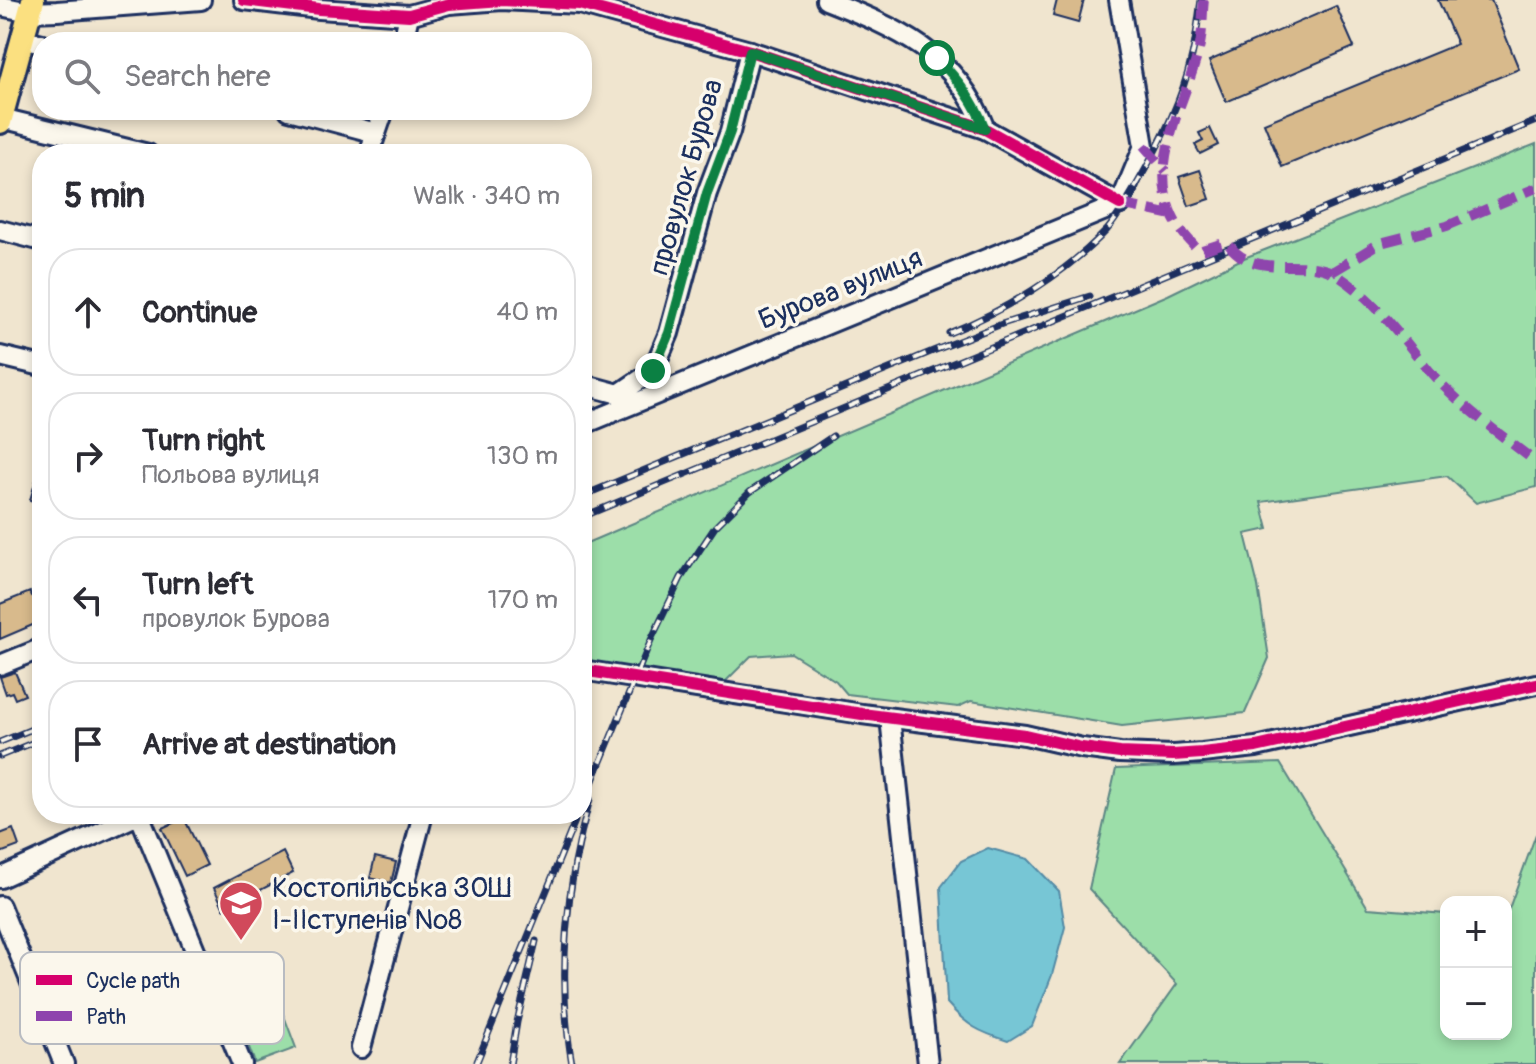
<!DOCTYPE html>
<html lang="en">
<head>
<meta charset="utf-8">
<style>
  :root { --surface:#fff; --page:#f7f7f7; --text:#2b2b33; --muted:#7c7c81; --line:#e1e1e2 }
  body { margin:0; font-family:Pangolin,sans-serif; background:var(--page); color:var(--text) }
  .controls { position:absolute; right:24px; bottom:24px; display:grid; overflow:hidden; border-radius:16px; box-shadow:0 4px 12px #0003 }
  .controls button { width:72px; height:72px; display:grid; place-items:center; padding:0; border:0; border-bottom:2px solid var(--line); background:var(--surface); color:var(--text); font:40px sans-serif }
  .stop { position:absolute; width:24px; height:24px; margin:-18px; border:6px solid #0b8043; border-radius:50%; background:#fff }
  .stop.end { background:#0b8043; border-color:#fff; box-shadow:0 2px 8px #0008 }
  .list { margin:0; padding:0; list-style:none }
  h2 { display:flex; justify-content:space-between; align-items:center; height:104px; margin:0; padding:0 32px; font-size:34px }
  h2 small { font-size:26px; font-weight:400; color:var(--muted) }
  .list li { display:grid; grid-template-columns:52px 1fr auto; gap:24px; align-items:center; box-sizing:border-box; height:128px; margin:0 16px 16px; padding:0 16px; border:2px solid var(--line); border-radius:32px }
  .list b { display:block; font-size:30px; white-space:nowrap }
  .list p { margin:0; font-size:26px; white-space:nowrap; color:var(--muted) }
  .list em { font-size:26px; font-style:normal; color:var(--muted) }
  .icon { flex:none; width:44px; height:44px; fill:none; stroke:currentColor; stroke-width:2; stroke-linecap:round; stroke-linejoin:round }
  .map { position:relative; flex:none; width:1536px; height:1064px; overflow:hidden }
  .search { position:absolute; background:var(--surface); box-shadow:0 4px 12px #0003; left:32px; top:32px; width:560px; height:88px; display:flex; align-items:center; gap:20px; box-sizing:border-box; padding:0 28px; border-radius:32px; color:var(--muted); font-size:30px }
  .panel { position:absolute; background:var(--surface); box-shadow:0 4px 12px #0003; left:32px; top:144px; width:560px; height:680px; border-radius:32px }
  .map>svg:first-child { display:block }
</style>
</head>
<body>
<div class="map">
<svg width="1536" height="1064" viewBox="0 0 1536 1064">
  <rect width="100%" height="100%" fill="#f0e5cf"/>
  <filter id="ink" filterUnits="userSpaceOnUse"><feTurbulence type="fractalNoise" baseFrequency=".0125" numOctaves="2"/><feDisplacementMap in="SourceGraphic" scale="16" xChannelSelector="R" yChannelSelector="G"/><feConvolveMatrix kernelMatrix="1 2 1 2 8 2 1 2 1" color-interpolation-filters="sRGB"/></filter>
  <g filter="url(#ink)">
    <g fill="#9cdea9" stroke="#5c8684" stroke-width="2">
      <path d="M 1536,144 L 1536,487 L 1476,503 L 1447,476 L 1261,502 L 1268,529 L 1245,534 L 1258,586 L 1269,658 L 1245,713 L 1122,726 L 971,701 L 958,707 L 847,694 L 836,681 L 791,653 L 751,656 L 725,682 L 633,671 L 584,660 L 582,629 L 582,545 L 1168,295 L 1244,258 Z"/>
      <path d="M 1280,763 L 1368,908 L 1446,914 L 1446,1034 L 1506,1034 L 1506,917 L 1536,834 L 1536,1064 L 1120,1064 L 1177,984 L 1089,889 L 1116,769 Z"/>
      <path d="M 268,973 L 296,1048 L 255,1063 L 227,989 Z"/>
    </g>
    <path fill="#77c6d5" stroke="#528aa5" stroke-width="2" d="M 988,848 L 1028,859 L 1059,891 L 1065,927 L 1052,975 L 1032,1026 L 1008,1041 C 979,1032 967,1026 947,1003 L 941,887 L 961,861 Z"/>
    <g fill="#d8ba8c" stroke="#1b2f5e" stroke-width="2">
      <path d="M 1057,0 L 1084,0 L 1078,23 L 1053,16 Z"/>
      <path d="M 1438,0 L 1491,0 L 1519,69 L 1282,167 L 1264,123 L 1457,44 Z"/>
      <path d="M 1336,6 L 1354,47 L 1226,102 L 1209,61 Z"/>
      <path d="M 1210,128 L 1218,145 L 1200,154 L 1195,145 L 1203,141 L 1199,133 Z"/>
      <path d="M 1200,170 L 1210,199 L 1189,206 L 1179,177 Z"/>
      <path d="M 39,470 L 42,470 L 42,503 L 30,500 Z"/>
      <path d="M 42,591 L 42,621 L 0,639 L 0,604 L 30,592 L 32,596 Z"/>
      <path d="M 15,672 L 25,695 L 15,699 L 12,692 L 6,694 L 0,677 Z"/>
      <path d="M 184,818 L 207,865 L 185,876 L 162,828 Z"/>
      <path d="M 13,829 L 19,846 L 0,853 L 0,834 Z"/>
      <path d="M 283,852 L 293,873 L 224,909 L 214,888 Z"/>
      <path d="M 375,857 L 396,862 L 391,883 L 370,878 Z"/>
    </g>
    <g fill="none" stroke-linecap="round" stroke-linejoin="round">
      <g stroke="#1b2f5e" stroke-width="24">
        <g id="minor">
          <path d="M 244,0 L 319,9 L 409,15 L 449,4 L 502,0 L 579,4 L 750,51 L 985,129 L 1120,204"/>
          <path d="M 826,0 C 897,28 956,53 985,129"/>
          <path d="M 1119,0 L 1144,146 L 1120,204"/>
          <path d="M 0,6 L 30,12 L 57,11 L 201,0"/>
          <path d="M 22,39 L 42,44"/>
          <path d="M 403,42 L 409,15"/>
          <path d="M 289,110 L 376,133"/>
          <path d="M 1,118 L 148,154"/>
          <path d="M 369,154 L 384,110"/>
          <path d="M 0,230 L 42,241"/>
          <path d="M 0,356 L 42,366"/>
          <path d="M 582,384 L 630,397"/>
          <path d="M 619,394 L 653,371 L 669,333 L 707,193 L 730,132 L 750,51"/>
          <path d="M 582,425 L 1120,204"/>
          <path d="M 0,665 L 42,648"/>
          <path d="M 582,670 L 862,714 L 1025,735 L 1082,748 L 1120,753 L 1173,755 L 1202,753 L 1256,747 L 1536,684"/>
          <path d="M 890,718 L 928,1064"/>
          <path d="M 139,814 L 242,1064"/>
          <path d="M 0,878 L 140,814"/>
          <path d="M 0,906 L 64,1064"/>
          <path d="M 361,1048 L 423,814"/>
        </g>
      </g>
      <g stroke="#1b2f5e" stroke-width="28">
        <path id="major" d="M 0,122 L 33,0"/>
      </g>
      <use href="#minor" stroke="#fbf7ec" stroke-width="18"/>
      <use href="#major" stroke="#fbe080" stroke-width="22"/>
      <g stroke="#1b2f5e" stroke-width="7">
        <g id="rail">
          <path d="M 949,333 C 1006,310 1064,275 1107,230 C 1119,216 1128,199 1137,184 C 1159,146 1181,103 1191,60 C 1196,41 1198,20 1201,0"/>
          <path d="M 582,496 L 933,351 L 1002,324 L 1090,296"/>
          <path d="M 582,517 L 1536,121"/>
          <path d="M 0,742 L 42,725"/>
          <path d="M 0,756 L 42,739"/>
          <path d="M 582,807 L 651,640 L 681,578 L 715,527 L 750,492 L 833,436"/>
          <path d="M 476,1064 L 575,821"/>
          <path d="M 510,1064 L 517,1022 L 536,941"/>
          <path d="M 572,1064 C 557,977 566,883 590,799"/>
        </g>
      </g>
      <use href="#rail" stroke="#fbf7ec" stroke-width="4" stroke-dasharray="12" stroke-linecap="butt"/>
      <g stroke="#8e44ad" stroke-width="10" stroke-dasharray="20 10" stroke-linecap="butt">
        <path d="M 1204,0 C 1202,16 1203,34 1199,49 C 1186,102 1147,162 1173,217 C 1179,230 1189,240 1199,251 L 1227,242 C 1253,282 1305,255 1335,274 C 1375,298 1403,340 1433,375 C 1463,408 1501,435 1536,462"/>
        <path d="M 1144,146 L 1166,171"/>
        <path d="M 1120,204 L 1172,215"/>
        <path d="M 1332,272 L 1380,243 L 1447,226 L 1536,188"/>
      </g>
      <g stroke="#fbf7ec" stroke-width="17">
        <g id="cycleway">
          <path d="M 244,0 L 319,9 L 409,15 L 449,4 L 502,0 L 579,4 L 750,51 L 985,129 L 1120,204"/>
          <path d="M 582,670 L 862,714 L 1025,735 L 1082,748 L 1120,753 L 1173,755 L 1202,753 L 1256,747 L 1536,684"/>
        </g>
      </g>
      <use href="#cycleway" stroke="#d6006c" stroke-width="12"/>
    </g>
  </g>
  <g fill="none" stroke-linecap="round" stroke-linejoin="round" filter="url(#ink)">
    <path stroke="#0b8043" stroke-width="10" d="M 653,371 L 669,333 L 707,193 L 730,132 L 750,51 L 985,129 C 974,100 958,80 937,58"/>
  </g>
  <defs>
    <g id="school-pin" transform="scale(2.3)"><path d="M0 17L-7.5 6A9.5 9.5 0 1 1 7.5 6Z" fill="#d1495b" stroke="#fbf7ec"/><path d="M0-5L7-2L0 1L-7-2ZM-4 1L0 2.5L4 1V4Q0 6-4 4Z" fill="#fff"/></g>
  </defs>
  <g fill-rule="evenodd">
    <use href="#school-pin" x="241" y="903"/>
  </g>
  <g text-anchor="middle" stroke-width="7" stroke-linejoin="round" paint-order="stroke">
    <g font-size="28" fill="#1b2f5e" stroke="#fbf7ec">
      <text transform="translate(685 177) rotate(-74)" y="10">провулок Бурова</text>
      <text transform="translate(840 288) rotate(-22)" y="10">Бурова вулиця</text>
    </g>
    <g font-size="28" fill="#1b2f5e" stroke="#fbf7ec" text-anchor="start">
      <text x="272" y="897">Костопільська ЗОШ<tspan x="272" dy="32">І-ІІступенів №8</tspan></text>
    </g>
  </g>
  <rect x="20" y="952" width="264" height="92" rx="12" fill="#fbf7ec" stroke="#b8bbc1" stroke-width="2"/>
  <rect x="36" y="975" width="36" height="10" fill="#d6006c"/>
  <rect x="36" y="1011" width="36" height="10" fill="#8e44ad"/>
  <g font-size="22" fill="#1b2f5e">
    <text x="86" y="988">Cycle path</text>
    <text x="86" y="1024">Path</text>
  </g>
</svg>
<div class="controls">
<button>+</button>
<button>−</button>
</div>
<div class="stop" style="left:937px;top:58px"></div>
<div class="stop end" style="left:653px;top:371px"></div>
<div class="search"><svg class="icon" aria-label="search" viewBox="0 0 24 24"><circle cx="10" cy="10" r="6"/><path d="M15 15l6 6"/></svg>Search here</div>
<section class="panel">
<h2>5 min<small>Walk · 340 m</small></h2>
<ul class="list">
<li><svg class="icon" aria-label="ahead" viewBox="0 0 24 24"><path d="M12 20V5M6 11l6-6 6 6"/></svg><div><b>Continue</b></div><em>40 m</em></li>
<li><svg class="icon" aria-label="right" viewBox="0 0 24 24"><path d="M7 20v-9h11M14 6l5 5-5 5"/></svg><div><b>Turn right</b><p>Польова вулиця</p></div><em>130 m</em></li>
<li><svg class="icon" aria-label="left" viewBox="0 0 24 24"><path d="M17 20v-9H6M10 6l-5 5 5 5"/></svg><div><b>Turn left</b><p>провулок Бурова</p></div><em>170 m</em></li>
<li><svg class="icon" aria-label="arrive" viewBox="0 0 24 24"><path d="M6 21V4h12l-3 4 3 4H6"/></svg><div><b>Arrive at destination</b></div></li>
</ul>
</section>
</div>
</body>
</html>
